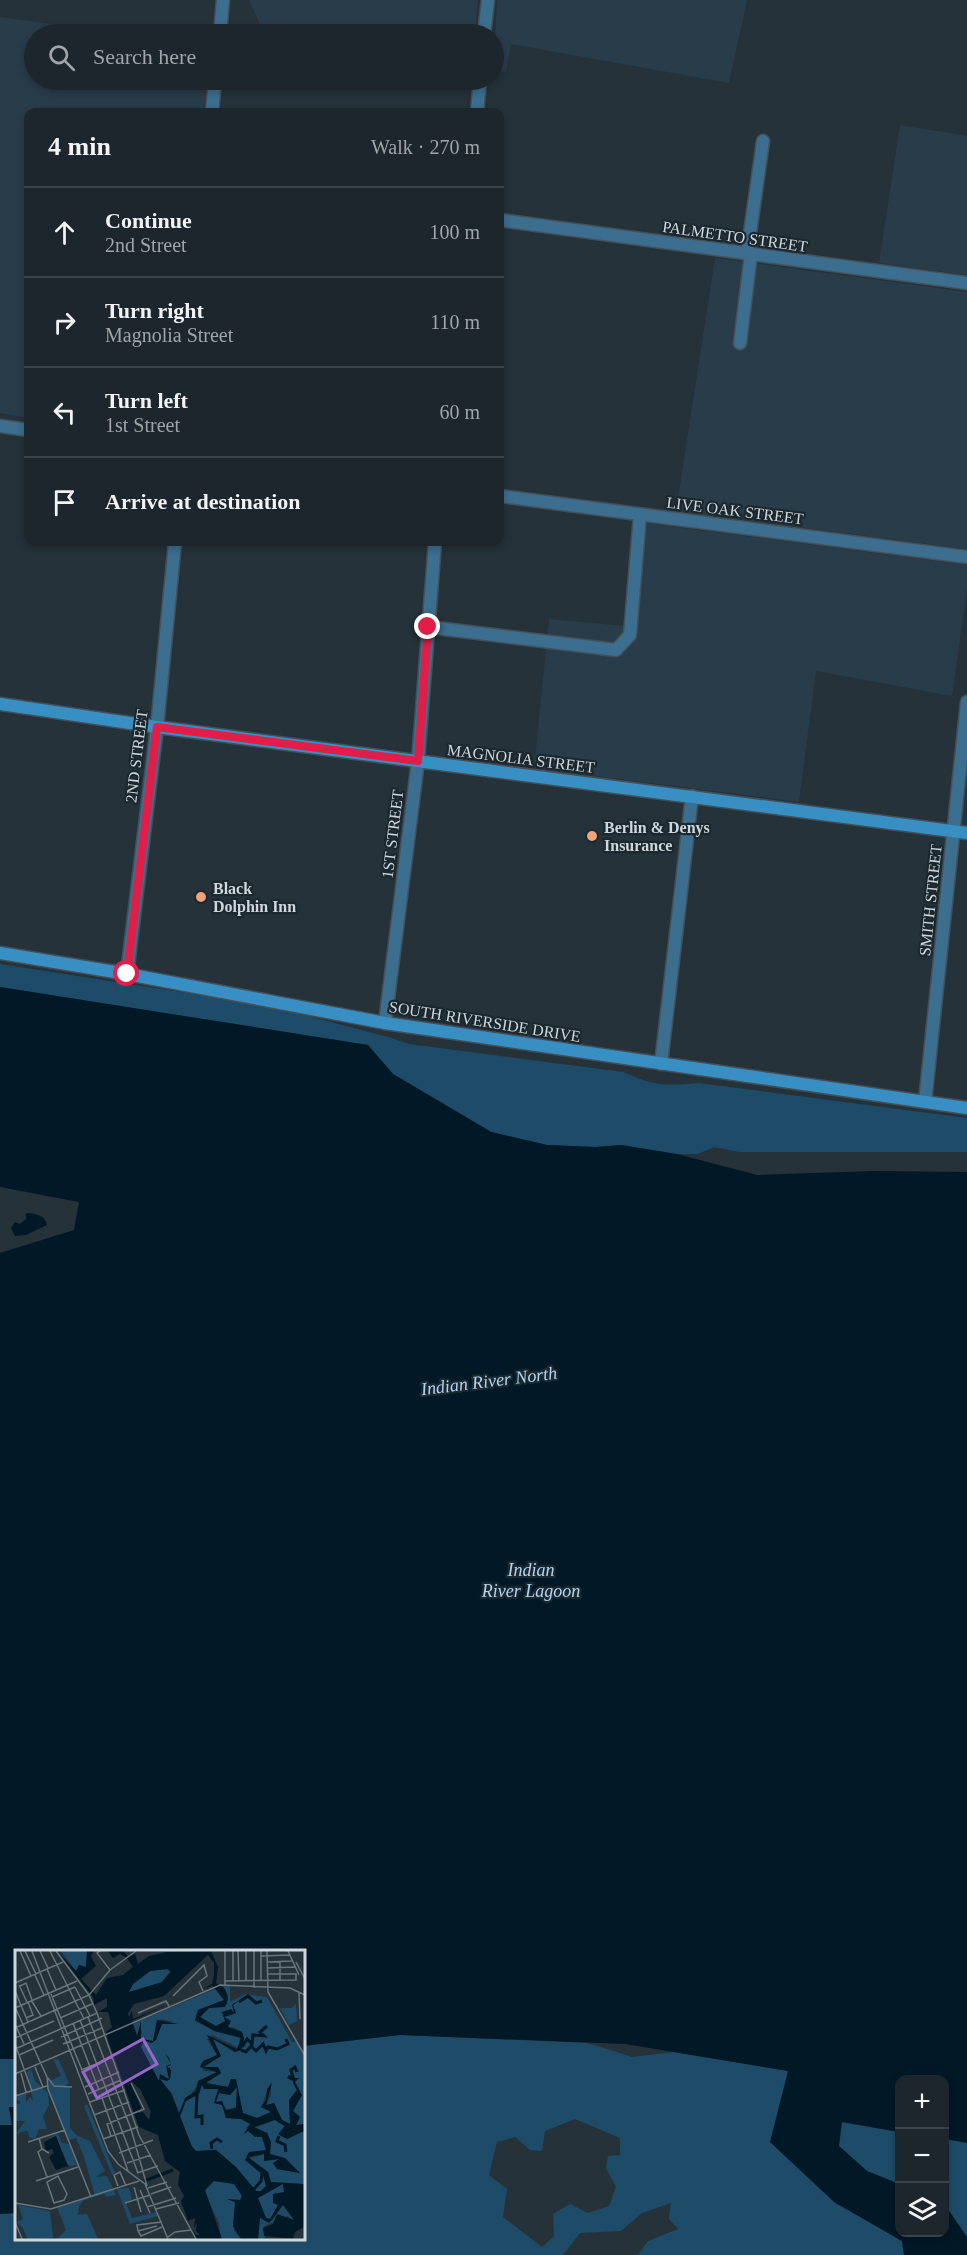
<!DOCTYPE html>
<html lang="en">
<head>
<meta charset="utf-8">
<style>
  :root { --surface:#1c262c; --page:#293238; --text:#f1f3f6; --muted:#a0a5a9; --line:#3a4348 }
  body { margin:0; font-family:"Times New Roman",serif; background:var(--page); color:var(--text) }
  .controls { position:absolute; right:18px; bottom:18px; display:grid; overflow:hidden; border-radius:12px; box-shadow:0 3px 9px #0003 }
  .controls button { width:54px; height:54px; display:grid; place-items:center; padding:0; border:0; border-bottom:2px solid var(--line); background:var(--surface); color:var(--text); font:30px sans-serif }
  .stop { position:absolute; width:18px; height:18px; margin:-14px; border:4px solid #e11d48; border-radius:50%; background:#fff }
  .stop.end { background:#e11d48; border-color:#fff; box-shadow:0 2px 6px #0008 }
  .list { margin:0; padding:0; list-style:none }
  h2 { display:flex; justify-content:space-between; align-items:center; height:78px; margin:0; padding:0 24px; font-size:26px }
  h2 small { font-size:20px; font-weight:400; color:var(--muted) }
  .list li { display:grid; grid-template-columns:39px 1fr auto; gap:18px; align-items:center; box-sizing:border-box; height:90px; padding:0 24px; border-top:2px solid var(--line) }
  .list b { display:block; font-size:22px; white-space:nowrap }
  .list p { margin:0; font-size:20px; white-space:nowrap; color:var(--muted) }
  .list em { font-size:20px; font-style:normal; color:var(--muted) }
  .icon { flex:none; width:33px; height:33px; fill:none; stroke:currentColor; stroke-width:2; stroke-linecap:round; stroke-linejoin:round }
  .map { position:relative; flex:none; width:967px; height:2255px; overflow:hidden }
  .search { position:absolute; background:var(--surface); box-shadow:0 3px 9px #0003; left:24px; top:24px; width:480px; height:66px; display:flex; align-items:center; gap:15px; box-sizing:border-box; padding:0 21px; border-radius:33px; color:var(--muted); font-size:22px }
  .panel { position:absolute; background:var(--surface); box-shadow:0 3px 9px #0003; left:24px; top:108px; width:480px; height:438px; border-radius:12px }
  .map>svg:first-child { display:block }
</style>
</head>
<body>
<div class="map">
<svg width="967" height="2255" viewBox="0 0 967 2255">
  <rect width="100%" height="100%" fill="#25323a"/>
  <g fill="#293c49">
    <path d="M 249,0 L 478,0 L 475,34 L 264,34 Z"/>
    <path d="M 497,0 L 747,0 L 729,83 L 511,44 L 506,72 L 494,70 Z"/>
    <path d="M 0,17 L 124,34 L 34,34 L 34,80 L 207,80 L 204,112 L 28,112 L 28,418 L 0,413 Z"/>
    <path d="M 900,125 L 967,136 L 967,275 L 879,263 Z"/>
    <path d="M 715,258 L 967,292 L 967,549 L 676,511 Z"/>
    <path d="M 637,522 L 967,565 L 967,589 L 952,696 L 816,671 L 799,802 L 534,768 L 549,619 L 625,626 Z"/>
  </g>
  <g fill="#1e4c68" fill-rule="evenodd">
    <path d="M 0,964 L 270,1006 L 388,1037 L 409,1044 L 623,1072 C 654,1086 665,1086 699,1083 L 967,1118 L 967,1152 L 739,1152 L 714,1147 L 698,1154 L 674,1154 L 621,1145 L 596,1147 L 547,1145 L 492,1132 L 393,1074 L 368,1045 L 0,987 Z"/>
    <path d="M 400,2035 L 588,2043 L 632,2057 L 674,2052 L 788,2071 L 834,2202 L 902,2241 L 904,2255 L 638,2255 L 648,2241 L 678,2229 L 669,2219 L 671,2203 L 642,2213 L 621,2231 L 580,2233 L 563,2255 L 0,2255 L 0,2214 L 16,2213 L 16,2238 L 303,2238 L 303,2046 ZM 575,2119 L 620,2138 L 620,2155 L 608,2156 L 606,2168 L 616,2187 L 609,2206 L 588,2213 L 570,2204 L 553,2214 L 554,2236 L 542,2247 L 503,2217 L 507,2189 L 489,2175 L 497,2142 L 515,2137 L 530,2150 L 542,2151 L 545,2131 Z"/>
    <path d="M 0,2059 L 16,2059 L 16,2107 L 9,2107 L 12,2126 L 0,2125 Z"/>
    <path d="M 841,2122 L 899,2132 L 899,2184 L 867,2171 L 839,2146 Z"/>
    <path d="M 944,2139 L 967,2142 L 967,2237 L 945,2205 Z"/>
  </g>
  <g fill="#011827">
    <path d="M 0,987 L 368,1045 L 393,1074 L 491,1132 L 547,1145 L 596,1147 L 621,1145 L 677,1154 L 757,1175 L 874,1171 L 967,1172 L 967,2143 L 945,2139 L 944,2080 L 900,2080 L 899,2132 L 842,2122 L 839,2146 L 867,2171 L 899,2184 L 900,2232 L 944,2232 L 945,2205 L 967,2237 L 967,2255 L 904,2255 L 902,2241 L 834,2202 L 770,2142 L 788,2071 L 625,2044 L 400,2035 L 303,2046 L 303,1952 L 16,1952 L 16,2059 L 0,2059 L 0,1253 L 74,1230 L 79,1202 L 0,1187 Z"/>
    <path d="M 26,1213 C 33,1213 46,1215 47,1225 L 26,1235 L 15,1236 L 11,1228 L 15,1222 L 20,1224 L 26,1219 Z"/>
    <path d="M 9,2107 L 16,2107 L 16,2213 L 0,2214 L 0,2125 L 12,2125 Z"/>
  </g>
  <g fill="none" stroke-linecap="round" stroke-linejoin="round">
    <g stroke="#445057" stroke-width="15">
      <g id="street">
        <path d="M 220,34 L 223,0"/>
        <path d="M 484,34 L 488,0"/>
        <path d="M 212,112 L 215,80"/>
        <path d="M 477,112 L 480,80"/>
        <path d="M 500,220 L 967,283"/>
        <path d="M 747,254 L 763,141"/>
        <path d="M 740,343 L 751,254"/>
        <path d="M 0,426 L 28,430"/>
        <path d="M 500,496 L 967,557"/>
        <path d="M 428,627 L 616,650 L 630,635 L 640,515"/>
        <path d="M 127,974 L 157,727 L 175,542"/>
        <path d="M 385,1023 L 418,761 L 435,542"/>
        <path d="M 661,1064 L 692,796"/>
        <path d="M 925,1102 L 967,702"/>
      </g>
    </g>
    <g stroke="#445057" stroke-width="15">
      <g id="secondary">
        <path d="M 0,704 L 157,727 L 967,833"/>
        <path d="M 0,953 L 127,974 L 385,1023 L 967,1108"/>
      </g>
    </g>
    <use href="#street" stroke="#3b6e8f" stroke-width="12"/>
    <use href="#secondary" stroke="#388fc4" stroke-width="12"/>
  </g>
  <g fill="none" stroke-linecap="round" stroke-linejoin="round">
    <path stroke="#e11d48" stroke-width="8" d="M 127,974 L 157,727 L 418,761 L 428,627"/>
  </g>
  <g fill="#f0a279" stroke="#1c2830" stroke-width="2">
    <circle cx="592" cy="836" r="6"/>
    <circle cx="201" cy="897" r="6"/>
  </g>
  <g text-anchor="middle" stroke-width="4.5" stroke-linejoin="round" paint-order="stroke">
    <g font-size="16" fill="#cfd7dc" stroke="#1c2830">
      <text transform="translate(735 236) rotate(8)" y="6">PALMETTO STREET</text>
      <text transform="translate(735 510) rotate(7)" y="6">LIVE OAK STREET</text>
      <text transform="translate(136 756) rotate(-83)" y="6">2ND STREET</text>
      <text transform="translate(521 758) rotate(7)" y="6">MAGNOLIA STREET</text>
      <text transform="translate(392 834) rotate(-83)" y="6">1ST STREET</text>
      <text transform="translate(930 900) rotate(-84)" y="6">SMITH STREET</text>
      <text transform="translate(485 1021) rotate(9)" y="6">SOUTH RIVERSIDE DRIVE</text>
    </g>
    <g font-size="16" font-weight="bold" fill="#cfd7dc" stroke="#1c2830" text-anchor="start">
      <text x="604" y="833">Berlin &amp; Denys<tspan x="604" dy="18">Insurance</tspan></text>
      <text x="213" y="894">Black<tspan x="213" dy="18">Dolphin Inn</tspan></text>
    </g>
    <g font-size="18" font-style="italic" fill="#afd5f0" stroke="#1c2830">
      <text transform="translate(489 1381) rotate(-7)" y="6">Indian River North</text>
      <text x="531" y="1576">Indian<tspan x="531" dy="21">River Lagoon</tspan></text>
    </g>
  </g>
  <g transform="translate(15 1950)">
    <rect width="290" height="290" fill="#25323a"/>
    <path d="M 46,1 L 72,1 L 71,17 L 64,15 L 61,21 ZM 150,19 L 155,21 L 144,35 L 114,42 L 118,34 L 135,21 ZM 208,35 L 215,36 L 215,52 L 230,44 L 252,47 L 277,92 L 281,91 L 289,106 L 289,174 L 281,175 L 285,167 L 278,161 L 287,145 L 280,132 L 283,128 L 278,131 L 282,140 L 274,150 L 275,174 L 267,170 L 259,153 L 251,156 L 256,145 L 256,132 L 246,157 L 256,162 L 242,168 L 228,163 L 220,129 L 216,129 L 214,137 L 191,133 L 206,123 L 203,117 L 188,118 L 206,106 L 196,87 L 220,102 L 226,100 L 229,89 L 227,82 L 218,77 L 202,78 L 210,72 L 201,77 L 185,67 L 194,58 L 212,55 L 213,45 ZM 200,39 L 209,50 L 183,60 L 180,71 L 204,82 L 225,85 L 224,98 L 197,85 L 192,89 L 202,105 L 186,114 L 188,121 L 202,122 L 185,130 L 164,163 L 157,143 L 144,131 L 125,96 L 130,90 L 138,93 L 146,74 L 159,72 L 146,69 L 138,91 L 130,89 L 126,94 L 124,88 L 127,83 L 125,78 L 123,86 L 118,74 ZM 281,54 L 282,71 L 274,75 L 265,58 L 277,58 ZM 38,109 L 44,110 L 54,133 L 51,135 L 55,139 L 55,178 L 61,185 L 75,191 L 90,221 L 81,227 L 92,226 L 101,245 L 91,247 L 89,244 L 69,250 L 64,256 L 63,265 L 72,264 L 83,289 L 42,289 L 51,280 L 42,257 L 80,245 L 68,204 L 61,188 L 54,190 L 32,138 L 32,127 L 34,131 L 46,126 ZM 16,119 L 20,131 L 33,143 L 34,155 L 28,166 L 32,179 L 24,179 L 20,189 L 14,187 L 12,180 L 0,185 L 10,171 L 0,171 L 0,155 L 6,153 L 0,147 L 11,143 L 11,152 L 15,147 L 18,151 L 12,122 ZM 187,135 L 189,139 L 204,139 L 199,153 L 207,155 L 211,168 L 226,169 L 235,174 L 231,178 L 235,183 L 247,187 L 251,200 L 231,205 L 248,225 L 251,236 L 246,241 L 241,241 L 221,217 L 201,200 L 181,201 L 175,193 L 165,166 L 171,151 L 183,144 ZM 222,137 L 221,157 L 213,159 L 218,167 L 213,167 L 211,158 L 201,151 L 204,143 L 215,145 ZM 72,154 L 100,223 L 97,225 L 69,156 ZM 260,170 L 270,177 L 264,185 L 272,189 L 289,181 L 289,234 L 256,232 L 253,222 L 234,209 L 249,204 L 249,211 L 266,209 L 258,213 L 262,219 L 284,223 L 270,208 L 255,205 L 256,192 L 252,183 L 240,178 ZM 43,183 L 47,193 L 54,194 L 62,215 L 55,216 L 49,211 L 40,186 L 29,190 ZM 199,231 L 220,234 L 227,246 L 225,250 L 212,249 L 220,252 L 219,281 L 226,289 L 206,289 L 204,273 L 190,243 L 191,235 ZM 268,233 L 269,242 L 264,254 L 255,269 L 251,268 L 243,248 ZM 114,238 L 117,249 L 111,253 L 117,268 L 142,262 L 143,266 L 115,274 L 102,239 ZM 3,255 L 35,261 L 38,288 L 12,289 L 8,278 L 1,272 L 8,269 ZM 268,255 L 279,270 L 272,266 L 249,276 L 250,289 L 243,289 L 245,267 L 257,271 Z" fill="#1e4c68"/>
    <path d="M 42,1 L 61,21 L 64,15 L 71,17 L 72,1 L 79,1 L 76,6 L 81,16 L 66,29 L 81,45 L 92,28 L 108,25 L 118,17 L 112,8 L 105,4 L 98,8 L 93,1 L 108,1 L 114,7 L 120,4 L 123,14 L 134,6 L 152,2 L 196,1 L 203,17 L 201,33 L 210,39 L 213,49 L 210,57 L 194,58 L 185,67 L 201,76 L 210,71 L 207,62 L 216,59 L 219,63 L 217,55 L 219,53 L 224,51 L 218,55 L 221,63 L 219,64 L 209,67 L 216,71 L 213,77 L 227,82 L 229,89 L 226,100 L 220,102 L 198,89 L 206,106 L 188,117 L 203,117 L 206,123 L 191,133 L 213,137 L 216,129 L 221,129 L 228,163 L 242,168 L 256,162 L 246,157 L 251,150 L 252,139 L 257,133 L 251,155 L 259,153 L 267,170 L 275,174 L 274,150 L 282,140 L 278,133 L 279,128 L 284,128 L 280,132 L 287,145 L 278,161 L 285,167 L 281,175 L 289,174 L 289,181 L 272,189 L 263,184 L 270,176 L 260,170 L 239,177 L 252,183 L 256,192 L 255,204 L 270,208 L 285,223 L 262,219 L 258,213 L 264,209 L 249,211 L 249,204 L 233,207 L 253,222 L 256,232 L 289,234 L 289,277 L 280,282 L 278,289 L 249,286 L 248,278 L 258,274 L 262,264 L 279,270 L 268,255 L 254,273 L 245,268 L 243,289 L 226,289 L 218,276 L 220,252 L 212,249 L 225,250 L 227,246 L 219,234 L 199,231 L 190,240 L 207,289 L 182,289 L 177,279 L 181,285 L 185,285 L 181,281 L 182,273 L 179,278 L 180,268 L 173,271 L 166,251 L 169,246 L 163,235 L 165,222 L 150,211 L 143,185 L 124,177 L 93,90 L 91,82 L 97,77 L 93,62 L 83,62 L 92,57 L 92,48 L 79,55 L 78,47 ZM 193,5 L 199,13 L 199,25 L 197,34 L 188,39 L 198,36 L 209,50 L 183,60 L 180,70 L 199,81 L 226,88 L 222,99 L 192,85 L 202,105 L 188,111 L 185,117 L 202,122 L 183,131 L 181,141 L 170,148 L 164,163 L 156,143 L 145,129 L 152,131 L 155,129 L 156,121 L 155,118 L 151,117 L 156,115 L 154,108 L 150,103 L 156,114 L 151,116 L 154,129 L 145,124 L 144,131 L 126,97 L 129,90 L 136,93 L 141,90 L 147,74 L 163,74 L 142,70 L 138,91 L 127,89 L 126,94 L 126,71 L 122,86 L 117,71 L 152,55 L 118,69 L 117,61 L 114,67 L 113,63 L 119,54 L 149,46 ZM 153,19 L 156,22 L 147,32 L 114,42 L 118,34 L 135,21 ZM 114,129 L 125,139 L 136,162 L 134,170 L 128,162 L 123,163 L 126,158 ZM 187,135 L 189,139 L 203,139 L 199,153 L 207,155 L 211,168 L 226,169 L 235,174 L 229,184 L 233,181 L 240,187 L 247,187 L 251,200 L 234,202 L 230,210 L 248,225 L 251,236 L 246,241 L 241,241 L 221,217 L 201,200 L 181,201 L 177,197 L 165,166 L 171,151 L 184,144 ZM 222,137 L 221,158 L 211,160 L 207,151 L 201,152 L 204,143 L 215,145 ZM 268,234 L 269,242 L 258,244 L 258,253 L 263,255 L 255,269 L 251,268 L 243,248 ZM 41,186 L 53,216 L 41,220 L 34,207 L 39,203 L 37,199 L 31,201 L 29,192 Z" fill="#011827" fill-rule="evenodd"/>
    <path fill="none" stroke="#011827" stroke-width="3" d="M 224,52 L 233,46 L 241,53 L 247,51M 227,97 L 232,89 L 237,94 L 238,85 L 249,86 L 245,82 L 252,76M 226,100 L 231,102 L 236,96 L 241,101 L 248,94 L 251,101 L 253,97 L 262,99 L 273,94 L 271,89M 280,130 L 273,127 L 278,127 L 276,120 L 280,117 L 282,122M 182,144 L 181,167 L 187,166 L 187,175M 264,186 L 262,191 L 270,195 L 271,202M 197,199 L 196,193 L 202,189 L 207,192M 129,231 L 158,220M 239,239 L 246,231 L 247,223"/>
    <path fill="none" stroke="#69747b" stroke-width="1.5" d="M 5,1 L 16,26M 10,1 L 21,24M 17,1 L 93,201 L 103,214 L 130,234 L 153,289M 25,1 L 33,18M 35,1 L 69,69M 85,1 L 82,3 L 95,20M 210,1 L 210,35M 218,1 L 218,31M 223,1 L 224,31M 231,1 L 231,31M 239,1 L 239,38M 246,1 L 246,30M 252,1 L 253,42 L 290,106M 273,1 L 284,25M 246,6 L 275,5M 265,11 L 265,30M 252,12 L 277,11M 281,12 L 290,29M 252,18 L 281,17M 32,19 L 41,40M 20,25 L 29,45M 210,31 L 281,30 L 281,24 L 252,24M 0,33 L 48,12M 4,35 L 12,52M 5,36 L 11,33 L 17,50M 60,37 L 75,66M 0,41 L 13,72M 284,42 L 285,69M 36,44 L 67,120M 158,46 L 189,15 L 192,26 L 184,32 L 188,41M 37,47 L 60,37M 16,50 L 26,66M 0,57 L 32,127 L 33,139 L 76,247M 0,58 L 62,31M 82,63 L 124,185 L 181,289M 123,63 L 151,51 L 154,56M 73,67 L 116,179 L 132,236M 11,68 L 18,65 L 13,52M 45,68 L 77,54M 65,70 L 123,223M 58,73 L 84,140M 0,74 L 9,94M 0,78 L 74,45 L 41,1M 46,87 L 87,68M 0,88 L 39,71M 0,94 L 17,141M 48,94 L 87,78M 0,99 L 82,63 L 74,45 L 95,20 L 121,1M 4,105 L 38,90M 20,117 L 28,137M 66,120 L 98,107M 6,123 L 11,142M 0,124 L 205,35 L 275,38 L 290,45M 33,128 L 39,136 L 57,137M 70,137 L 104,122M 73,144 L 106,130M 0,146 L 32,136M 87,148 L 113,221M 75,152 L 110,140M 79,165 L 114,152M 96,186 L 92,174 L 129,159 L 116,133M 24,188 L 27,199 L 34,203M 88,189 L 123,177M 13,192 L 50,180M 27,199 L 23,202 L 32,227M 104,203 L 138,190M 112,213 L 136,205M 122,223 L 143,216M 43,226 L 52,244 L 49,250 L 39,253 L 32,232 ZM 21,231 L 63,217M 103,236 L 99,225 L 105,222 L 111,236M 119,237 L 126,262M 133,238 L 152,232M 125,240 L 135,263M 136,244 L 156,237M 0,253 L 36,259 L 124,231M 110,253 L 135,245M 132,257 L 161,248M 141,259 L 164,253M 0,272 L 7,289M 123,281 L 122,275 L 147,272M 123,281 L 126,286 L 147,277M 123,281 L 142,276M 153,287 L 160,282 L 176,280"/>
    <path fill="#9868c9" fill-opacity="0.15" stroke="#9868c9" stroke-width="3" d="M 128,89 L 142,114 L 82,148 L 68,122 Z"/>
    <rect width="290" height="290" fill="none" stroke="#cfd7dc" stroke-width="3"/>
  </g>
</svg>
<div class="controls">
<button>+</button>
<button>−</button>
<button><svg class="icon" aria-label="layers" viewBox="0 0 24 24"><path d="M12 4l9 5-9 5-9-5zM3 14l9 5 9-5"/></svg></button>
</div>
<div class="stop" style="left:127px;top:974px"></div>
<div class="stop end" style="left:428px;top:627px"></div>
<div class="search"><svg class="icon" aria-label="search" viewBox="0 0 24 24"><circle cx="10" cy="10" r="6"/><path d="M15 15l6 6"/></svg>Search here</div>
<section class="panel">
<h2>4 min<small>Walk · 270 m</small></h2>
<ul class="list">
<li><svg class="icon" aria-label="ahead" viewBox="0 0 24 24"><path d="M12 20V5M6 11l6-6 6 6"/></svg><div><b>Continue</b><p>2nd Street</p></div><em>100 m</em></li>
<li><svg class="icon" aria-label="right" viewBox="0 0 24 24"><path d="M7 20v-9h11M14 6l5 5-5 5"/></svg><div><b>Turn right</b><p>Magnolia Street</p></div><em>110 m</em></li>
<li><svg class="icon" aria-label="left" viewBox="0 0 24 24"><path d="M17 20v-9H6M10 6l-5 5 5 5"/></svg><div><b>Turn left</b><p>1st Street</p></div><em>60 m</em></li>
<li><svg class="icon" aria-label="arrive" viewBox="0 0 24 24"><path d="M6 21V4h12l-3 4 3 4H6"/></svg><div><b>Arrive at destination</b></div></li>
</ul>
</section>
</div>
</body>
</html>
